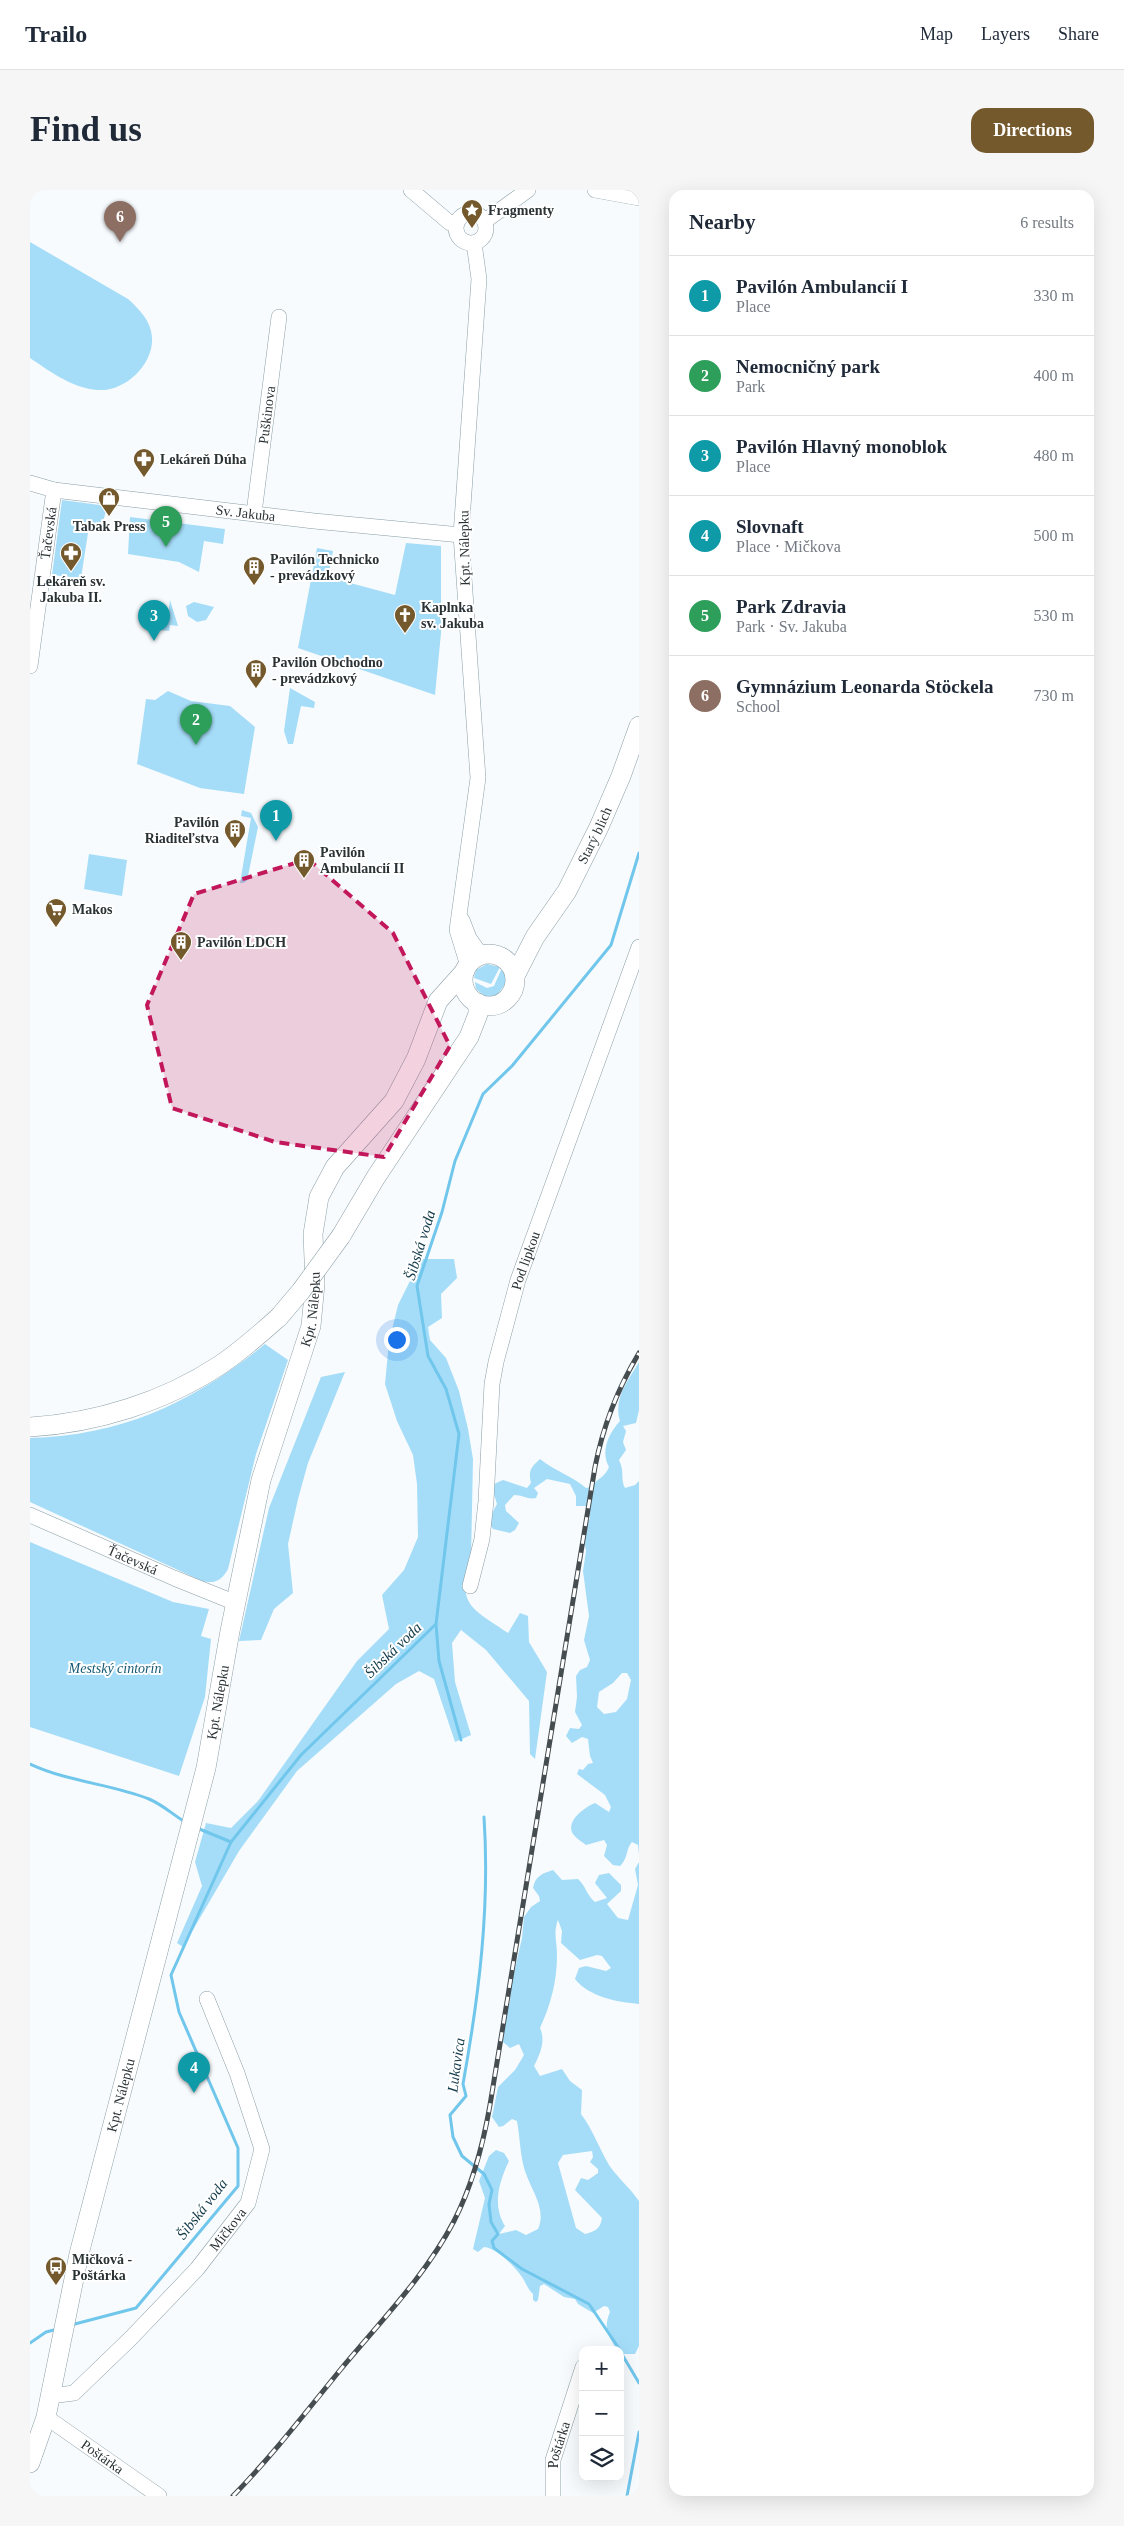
<!DOCTYPE html>
<html lang="en">
<head>
<meta charset="utf-8">
<style>
  :root { --surface:#fff; --page:#f6f6f7; --text:#1f2937; --muted:#747a83; --line:#e0e1e3; --accent:#74592c }
  body { margin:0; font-family:Georgia,serif; background:var(--page); color:var(--text) }
  .controls { position:absolute; right:15px; bottom:15px; display:grid; overflow:hidden; border-radius:10px; box-shadow:0 5px 20px #0002 }
  .controls button { width:45px; height:45px; display:grid; place-items:center; padding:0; border:0; border-bottom:1px solid var(--line); background:var(--surface); color:var(--text); font:25px sans-serif }
  .you { position:absolute; left:366px; top:1149px; width:18px; height:18px; margin:-12px; border:4px solid #fff; border-radius:50%; background:#1a73e8; box-shadow:0 0 0 8px #1a73e833 }
  .badge { display:grid; place-items:center; width:32px; height:32px; border-radius:50%; background:var(--accent); color:#fff; font-size:16px; font-weight:700 }
  .pin { position:absolute; translate:-50% -41px; filter:drop-shadow(0 1px 2px #0008) }
  .pin::after { content:''; position:absolute; top:26px; width:18px; height:15px; background:inherit; clip-path:polygon(0 0,100% 0,50% 100%) }
  .list { margin:0; padding:0; list-style:none }
  h2 { display:flex; justify-content:space-between; align-items:center; height:65px; margin:0; padding:0 20px; font-size:21px }
  h2 small { font-size:16px; font-weight:400; color:var(--muted) }
  .list li { display:grid; grid-template-columns:32px 1fr auto; gap:15px; align-items:center; box-sizing:border-box; height:80px; padding:0 20px; border-top:1px solid var(--line) }
  .list b { display:block; font-size:19px; white-space:nowrap }
  .list p { margin:0; font-size:16px; white-space:nowrap; color:var(--muted) }
  .list em { font-size:16px; font-style:normal; color:var(--muted) }
  .icon { flex:none; width:28px; height:28px; fill:none; stroke:currentColor; stroke-width:2; stroke-linecap:round; stroke-linejoin:round }
  .map { position:relative; flex:none; width:609px; height:2306px; overflow:hidden; border-radius:15px }
  header { display:flex; align-items:center; gap:30px; box-sizing:border-box; height:70px; padding:0 25px; background:var(--surface); border-bottom:1px solid var(--line) }
  header strong { font-size:24px }
  nav { display:flex; gap:28px; margin-inline-start:auto; font-size:18px }
  .intro { display:flex; align-items:center; justify-content:space-between; box-sizing:border-box; height:120px; padding:0 30px }
  h1 { margin:0; font-size:35px }
  .button { padding:12px 22px; border-radius:15px; background:var(--accent); color:#fff; font-size:18px; font-weight:700 }
  main { display:flex; gap:30px; padding:0 30px }
  aside { flex:1; background:var(--surface); border-radius:15px; box-shadow:0 5px 20px #0002 }
  .map>svg:first-child { display:block }
</style>
</head>
<body>
<header>
<strong>Trailo</strong>
<nav><a>Map</a><a>Layers</a><a>Share</a></nav>
</header>
<div class="intro"><h1>Find us</h1><a class="button">Directions</a></div>
<main>
<div class="map">
<svg width="609" height="2306" viewBox="0 0 609 2306">
  <rect width="100%" height="100%" fill="#f7fbfd"/>
  <g fill="#a5ddf8" fill-rule="evenodd">
    <path d="M 0,52 L 98,109 C 109,119 121,131 122,147 C 124,174 95,202 68,200 C 42,198 21,182 0,168 Z"/>
    <path d="M 32,310 L 77,316 L 72,337 L 53,334 L 52,342 L 58,343 L 51,388 L 22,385 Z"/>
    <path d="M 100,327 L 195,339 L 193,354 L 174,351 L 169,382 L 149,372 L 98,364 Z"/>
    <path d="M 376,353 L 411,356 L 411,443 L 405,505 L 268,458 L 287,358 L 303,361 L 298,387 L 365,405 Z"/>
    <path d="M 140,410 L 148,436 L 140,435 L 139,441 L 128,440 L 130,425 L 138,426 Z"/>
    <path d="M 164,412 L 184,417 L 176,430 L 167,432 L 158,426 L 156,416 Z"/>
    <path d="M 260,498 L 285,512 L 284,518 L 271,516 L 263,554 L 258,554 L 254,541 Z"/>
    <path d="M 138,501 L 161,511 L 200,516 L 225,537 L 214,604 L 170,598 L 107,574 L 116,509 L 125,510 Z"/>
    <path d="M 212,620 L 221,623 L 228,637 L 217,691 L 213,693 L 210,693 L 221,628 L 211,626 Z"/>
    <path d="M 59,664 L 97,670 L 92,706 L 54,699 Z"/>
    <path d="M 457,774 L 470,777 L 461,794 L 444,788 L 446,780 Z"/>
    <path d="M 471,780 L 475,784 L 476,793 L 467,805 L 456,807 L 446,799 L 445,792 L 457,798 L 464,796 Z"/>
    <path d="M 391,1069 L 424,1069 L 427,1088 L 411,1104 L 412,1128 L 398,1137 L 400,1150 L 416,1168 L 429,1201 L 438,1239 L 443,1269 L 441,1368 C 426,1416 442,1418 478,1443 L 490,1423 L 498,1426 L 499,1452 L 517,1482 L 505,1569 L 500,1564 L 499,1511 L 456,1460 L 431,1440 L 422,1453 L 425,1492 L 441,1545 L 425,1552 L 404,1489 L 389,1481 L 366,1494 L 267,1581 L 209,1661 L 153,1757 L 147,1753 L 172,1696 L 165,1672 L 176,1633 L 201,1638 L 228,1611 L 327,1471 L 359,1439 L 352,1405 L 374,1380 L 388,1347 L 387,1294 L 383,1265 L 367,1231 L 355,1194 L 359,1152 L 368,1115 Z"/>
    <path d="M 235,1154 L 258,1170 L 226,1264 L 198,1379 C 191,1391 185,1394 172,1391 L 0,1312 L 0,1248 C 94,1245 163,1212 235,1154 Z"/>
    <path d="M 609,1172 L 609,1220 L 606,1233 L 593,1236 L 596,1241 L 593,1252 L 596,1260 L 589,1270 C 595,1282 590,1289 595,1298 L 605,1295 L 609,1291 L 609,1664 L 608,1655 L 602,1652 C 595,1660 599,1667 590,1676 L 583,1675 L 574,1666 L 577,1655 L 574,1650 L 556,1655 C 552,1652 546,1648 543,1644 C 535,1631 555,1617 565,1613 L 579,1622 L 581,1617 L 575,1605 L 547,1584 L 549,1579 L 553,1580 L 558,1574 L 563,1573 L 560,1566 L 558,1549 L 552,1547 L 542,1553 L 536,1546 L 540,1538 L 549,1539 L 552,1535 L 545,1522 L 547,1507 L 546,1486 L 550,1480 L 557,1477 L 560,1470 L 554,1450 L 559,1426 L 553,1381 L 556,1361 L 553,1344 L 560,1328 L 557,1316 L 546,1316 L 546,1306 L 540,1294 L 517,1289 L 504,1298 L 508,1303 L 506,1308 C 498,1310 493,1305 484,1305 L 475,1315 L 476,1321 L 489,1333 L 485,1340 L 480,1343 L 463,1339 L 458,1331 L 467,1314 L 463,1301 L 464,1294 L 473,1290 L 497,1298 L 501,1293 C 498,1281 501,1277 510,1269 C 525,1281 542,1286 556,1298 L 561,1297 C 567,1289 576,1286 579,1277 C 570,1261 579,1243 590,1231 C 583,1208 598,1191 609,1172 ZM 592,1483 L 597,1483 L 601,1490 L 597,1509 L 586,1522 L 574,1524 L 567,1517 L 569,1502 L 583,1493 Z"/>
    <path d="M 315,1182 L 278,1273 L 268,1309 L 258,1354 L 263,1403 L 244,1419 L 231,1450 L 209,1451 L 239,1318 L 291,1187 Z"/>
    <path d="M 0,1352 L 143,1412 L 179,1419 L 171,1446 L 181,1449 L 175,1507 L 149,1586 L 0,1537 Z"/>
    <path d="M 609,1672 L 609,1814 C 587,1812 559,1807 545,1789 L 549,1778 L 556,1776 L 576,1781 L 581,1778 L 572,1766 L 567,1765 L 550,1770 L 531,1753 L 532,1741 L 528,1730 C 523,1743 527,1751 527,1765 C 527,1791 521,1814 510,1838 C 516,1851 510,1864 504,1876 L 510,1886 L 532,1879 L 540,1891 L 552,1900 L 551,1924 C 563,1940 569,1958 579,1975 C 587,1987 600,1998 609,2011 L 609,2156 L 605,2164 L 590,2164 L 590,2160 L 587,2160 C 578,2145 573,2138 580,2122 L 578,2117 L 574,2116 L 563,2123 L 548,2114 L 545,2109 L 534,2107 L 514,2094 L 510,2096 L 508,2110 L 506,2112 L 503,2110 L 503,2104 C 497,2098 496,2093 492,2087 C 484,2076 467,2058 454,2057 L 448,2062 L 443,2059 L 455,2008 L 449,1991 L 459,1966 L 466,1960 L 474,1963 L 479,1971 C 469,1992 462,2015 475,2036 L 469,2044 L 486,2040 L 496,2045 L 508,2039 C 517,2019 501,2000 495,1981 C 490,1966 490,1947 487,1931 L 482,1929 L 473,1936 L 469,1937 L 462,1927 L 468,1897 L 485,1880 L 494,1865 L 489,1854 L 480,1858 L 473,1852 L 475,1822 L 480,1812 L 481,1796 L 492,1748 L 494,1727 L 501,1717 L 510,1711 L 509,1706 L 503,1698 C 505,1686 513,1683 523,1680 L 532,1690 L 548,1689 C 556,1696 557,1706 565,1712 L 577,1708 L 565,1693 L 569,1685 L 579,1683 L 591,1695 L 591,1701 L 577,1714 L 588,1728 L 598,1730 L 608,1695 L 605,1679 ZM 562,1961 L 563,1967 L 560,1972 L 568,1979 L 568,1983 L 558,1990 L 551,1988 L 545,2000 L 572,2028 C 570,2039 566,2041 555,2044 L 546,2038 L 528,1973 L 533,1965 Z"/>
  </g>
  <g fill="none" stroke-linecap="round" stroke-linejoin="round">
    <g stroke="#71c6ec" stroke-width="3">
      <path d="M 406,1434 L 409,1471 L 431,1550"/>
      <path d="M 0,1574 C 39,1592 81,1594 119,1609 C 133,1615 142,1624 155,1632"/>
      <path d="M 454,1627 C 460,1718 449,1805 433,1894 L 436,1906 L 420,1925 L 423,1947 L 432,1966 L 454,1984 L 462,2000 L 459,2014 L 461,2032 L 468,2044 L 462,2051 L 464,2058 L 492,2079 L 559,2114 L 590,2160"/>
      <path d="M 167,1638 L 201,1652"/>
      <path d="M 41,2135 L 106,2118 L 208,1996 L 208,1958 L 149,1822 L 141,1785 L 201,1652 L 271,1565 L 406,1434 L 429,1244 L 416,1199 L 398,1166 L 387,1096 L 412,1022 L 425,971 L 453,904 L 482,876 L 581,755 L 609,663"/>
      <path d="M 0,2153 L 16,2142 L 28,2139"/>
      <path d="M 590,2161 L 609,2193"/>
      <path d="M 597,2306 L 609,2242"/>
    </g>
    <g stroke="#8b9ea7" stroke-width="16">
      <g id="minor">
        <path d="M 381,0 L 420,33 L 427,32"/>
        <path d="M 565,0 L 609,8"/>
        <circle cx="441" cy="38" r="15"/>
        <path d="M 455,31 L 498,0"/>
        <path id="s1" d="M 0,293 L 24,300 L 284,331 L 431,345"/>
        <path id="s2" d="M 224,323 L 249,127"/>
        <path id="s3" d="M 0,476 L 24,300"/>
        <path d="M 432,730 L 439,748 L 451,765"/>
        <path d="M 438,776 L 427,740 L 448,588 L 431,345 L 449,89 L 444,53"/>
        <path id="s4" d="M 0,1325 L 144,1388 L 206,1413"/>
        <path id="s5" d="M 440,1396 L 452,1349 L 456,1311 L 462,1194 L 466,1172 L 488,1090 L 609,757"/>
        <path id="s6" d="M 20,2206 L 44,2203 L 101,2148 L 167,2079 L 218,2013 L 232,1959 L 207,1883 L 177,1809"/>
        <path id="s7" d="M 16,2227 L 129,2306"/>
        <path id="s8" d="M 523,2306 L 523,2270 L 553,2177"/>
      </g>
    </g>
    <g stroke="#8b9ea7" stroke-width="20">
      <g id="major">
        <circle cx="459" cy="790" r="26"/>
        <path id="s9" d="M 485,786 L 505,747 L 537,701 L 569,637 L 591,586 L 609,536"/>
        <path d="M 311,1046 L 346,987 L 439,847 L 448,824 L 448,813"/>
        <path d="M 0,1237 C 66,1233 134,1212 190,1175 C 211,1161 230,1144 249,1127"/>
        <path id="s10" d="M 0,2273 L 16,2227 L 49,2064 L 176,1578 L 200,1441 L 231,1290 L 281,1136 L 285,1094 L 283,1044 L 289,1007 L 305,977 L 364,911 L 386,869 L 408,811 L 435,781"/>
      </g>
    </g>
    <use href="#minor" stroke="#fff" stroke-width="15"/>
    <use href="#major" stroke="#fff" stroke-width="19"/>
    <g stroke="#464d50" stroke-width="5">
      <path id="rail" d="M 203,2306 C 242,2266 276,2222 311,2179 C 350,2132 396,2085 424,2031 C 443,1994 453,1955 460,1915 L 565,1277 C 573,1236 588,1198 609,1163"/>
    </g>
    <use href="#rail" stroke="#fff" stroke-width="3" stroke-dasharray="9" stroke-linecap="butt"/>
    <g stroke="#8b9ea7" stroke-width="20" stroke-linecap="butt">
      <path id="major-bridge" d="M 249,1127 L 271,1101 L 311,1046"/>
    </g>
    <use href="#major-bridge" stroke="#fff" stroke-width="19"/>
  </g>
  <path fill="#c2185b" fill-opacity="0.2" stroke="#c2185b" stroke-width="4" stroke-dasharray="10 6" stroke-linejoin="round" d="M 278,669 L 363,743 L 420,856 L 354,967 L 245,952 L 142,918 L 117,815 L 164,704 Z"/>
  <defs>
    <g id="sight-pin" transform="scale(1.125)"><path d="M0 17L-7.5 6A9.5 9.5 0 1 1 7.5 6Z" fill="#74592c" stroke="#fff"/><path d="M0-6L1.8-2.2L6-1.7L2.9 1.2L3.7 5.4L0 3.3L-3.7 5.4L-2.9 1.2L-6-1.7L-1.8-2.2Z" fill="#fff"/></g>
    <g id="pharmacy-pin" transform="scale(1.125)"><path d="M0 17L-7.5 6A9.5 9.5 0 1 1 7.5 6Z" fill="#74592c" stroke="#fff"/><path d="M-2-6h4v4h4v4h-4v4h-4v-4h-4v-4h4Z" fill="#fff"/></g>
    <g id="shop-pin" transform="scale(1.125)"><path d="M0 17L-7.5 6A9.5 9.5 0 1 1 7.5 6Z" fill="#74592c" stroke="#fff"/><path d="M-5-2.5h2.3a2.7 3.5 0 0 1 5.4 0H5L5.5 6h-11ZM-1.5-2.5h3a1.5 2.3 0 0 0-3 0Z" fill="#fff"/></g>
    <g id="building-pin" transform="scale(1.125)"><path d="M0 17L-7.5 6A9.5 9.5 0 1 1 7.5 6Z" fill="#74592c" stroke="#fff"/><path d="M-4-6H4V6H1V3H-1V6H-4ZM-2.5-4.3h1.7v1.8h-1.7ZM.8-4.3h1.7v1.8H.8ZM-2.5-1h1.7V.8h-1.7ZM.8-1h1.7V.8H.8Z" fill="#fff"/></g>
    <g id="church-pin" transform="scale(1.125)"><path d="M0 17L-7.5 6A9.5 9.5 0 1 1 7.5 6Z" fill="#74592c" stroke="#fff"/><path d="M-1.2-6h2.4v3.5h3.3v2.4h-3.3V6h-2.4V-.1h-3.3v-2.4h3.3Z" fill="#fff"/></g>
    <g id="supermarket-pin" transform="scale(1.125)"><path d="M0 17L-7.5 6A9.5 9.5 0 1 1 7.5 6Z" fill="#74592c" stroke="#fff"/><path d="M-6-5.5h2.5l.6 2H6L4.5 2H-2.5L-4.4-4H-6ZM-1.5 3.2a1.3 1.3 0 1 0 .1 0ZM3 3.2a1.3 1.3 0 1 0 .1 0Z" fill="#fff"/></g>
    <g id="bus-pin" transform="scale(1.125)"><path d="M0 17L-7.5 6A9.5 9.5 0 1 1 7.5 6Z" fill="#74592c" stroke="#fff"/><path d="M-5-6H5V4H4V6H2V4H-2V6H-4V4H-5ZM-3.5-4V0h7V-4ZM-3.5 1.2v1.5H-2V1.2ZM2 1.2v1.5H3.5V1.2Z" fill="#fff"/></g>
  </defs>
  <g fill-rule="evenodd">
    <use href="#sight-pin" x="442" y="20"/>
    <use href="#pharmacy-pin" x="114" y="269"/>
    <use href="#shop-pin" x="79" y="308"/>
    <use href="#pharmacy-pin" x="41" y="363"/>
    <use href="#building-pin" x="224" y="377"/>
    <use href="#church-pin" x="375" y="425"/>
    <use href="#building-pin" x="226" y="480"/>
    <use href="#building-pin" x="205" y="640"/>
    <use href="#building-pin" x="274" y="670"/>
    <use href="#supermarket-pin" x="26" y="719"/>
    <use href="#building-pin" x="151" y="752"/>
    <use href="#bus-pin" x="26" y="2077"/>
  </g>
  <g text-anchor="middle" stroke-width="4" stroke-linejoin="round" paint-order="stroke">
    <g font-size="14" font-weight="bold" fill="#2a3235" stroke="#fff" text-anchor="start">
      <text x="458" y="25">Fragmenty</text>
      <text x="130" y="274">Lekáreň Dúha</text>
      <text x="79" y="341" text-anchor="middle">Tabak Press</text>
      <text x="240" y="374">Pavilón Technicko<tspan x="240" dy="16">- prevádzkový</tspan></text>
      <text x="41" y="396" text-anchor="middle">Lekáreň sv.<tspan x="41" dy="16">Jakuba II.</tspan></text>
      <text x="391" y="422">Kaplnka<tspan x="391" dy="16">sv. Jakuba</tspan></text>
      <text x="242" y="477">Pavilón Obchodno<tspan x="242" dy="16">- prevádzkový</tspan></text>
      <text x="189" y="637" text-anchor="end">Pavilón<tspan x="189" dy="16">Riaditeľstva</tspan></text>
      <text x="290" y="667">Pavilón<tspan x="290" dy="16">Ambulancií II</tspan></text>
      <text x="42" y="724">Makos</text>
      <text x="167" y="757">Pavilón LDCH</text>
      <text x="42" y="2074">Mičková -<tspan x="42" dy="16">Poštárka</tspan></text>
    </g>
    <g font-size="14" fill="#2a3235" stroke="#fff">
      <text dy="5" stroke="none"><textPath href="#s2" startOffset="99">Puškinova</textPath></text>
      <text dy="5" stroke="none"><textPath href="#s1" startOffset="218">Sv. Jakuba</textPath></text>
      <text dy="5" stroke="none"><textPath href="#s3" startOffset="134">Ťačevská</textPath></text>
      <text transform="translate(434 358) rotate(-91)" y="5">Kpt. Nálepku</text>
      <text dy="5" stroke="none"><textPath href="#s9" startOffset="162">Starý blich</textPath></text>
      <text dy="5" stroke="none"><textPath href="#s5" startOffset="332">Pod lipkou</textPath></text>
      <text dy="5" stroke="none"><textPath href="#s10" startOffset="1189">Kpt. Nálepku</textPath></text>
      <text dy="5" stroke="none"><textPath href="#s4" startOffset="112">Ťačevská</textPath></text>
      <text dy="5" stroke="none"><textPath href="#s10" startOffset="784">Kpt. Nálepku</textPath></text>
      <text dy="5" stroke="none"><textPath href="#s10" startOffset="379">Kpt. Nálepku</textPath></text>
      <text dy="5" stroke="none"><textPath href="#s6" startOffset="249">Mičkova</textPath></text>
      <text dy="5" stroke="none"><textPath href="#s8" startOffset="52">Poštárka</textPath></text>
      <text dy="5" stroke="none"><textPath href="#s7" startOffset="69">Poštárka</textPath></text>
    </g>
    <g font-size="14" font-style="italic" fill="#145973" stroke="#fff">
      <text x="85" y="1483">Mestský cintorín</text>
    </g>
    <g font-size="15" font-style="italic" fill="#133a4a" stroke="#fff">
      <text transform="translate(390 1055) rotate(-73)" y="5">Šibská voda</text>
      <text transform="translate(363 1460) rotate(-44)" y="5">Šibská voda</text>
      <text transform="translate(426 1875) rotate(-82)" y="5">Lukavica</text>
      <text transform="translate(172 2019) rotate(-52)" y="5">Šibská voda</text>
    </g>
  </g>
</svg>
<div class="controls">
<button>+</button>
<button>−</button>
<button><svg class="icon" aria-label="layers" viewBox="0 0 24 24"><path d="M12 4l9 5-9 5-9-5zM3 14l9 5 9-5"/></svg></button>
</div>
<div class="you"></div>
<div class="pin badge" style="left:246px;top:651px;background:#0f9aa8">1</div>
<div class="pin badge" style="left:166px;top:555px;background:#2e9e5b">2</div>
<div class="pin badge" style="left:124px;top:451px;background:#0f9aa8">3</div>
<div class="pin badge" style="left:164px;top:1903px;background:#0f9aa8">4</div>
<div class="pin badge" style="left:136px;top:357px;background:#2e9e5b">5</div>
<div class="pin badge" style="left:90px;top:52px;background:#8d6e63">6</div>
</div>
<aside>
<h2>Nearby<small>6 results</small></h2>
<ul class="list">
<li><span class="badge" style="background:#0f9aa8">1</span><div><b>Pavilón Ambulancií I</b><p>Place</p></div><em>330 m</em></li>
<li><span class="badge" style="background:#2e9e5b">2</span><div><b>Nemocničný park</b><p>Park</p></div><em>400 m</em></li>
<li><span class="badge" style="background:#0f9aa8">3</span><div><b>Pavilón Hlavný monoblok</b><p>Place</p></div><em>480 m</em></li>
<li><span class="badge" style="background:#0f9aa8">4</span><div><b>Slovnaft</b><p>Place · Mičkova</p></div><em>500 m</em></li>
<li><span class="badge" style="background:#2e9e5b">5</span><div><b>Park Zdravia</b><p>Park · Sv. Jakuba</p></div><em>530 m</em></li>
<li><span class="badge" style="background:#8d6e63">6</span><div><b>Gymnázium Leonarda Stöckela</b><p>School</p></div><em>730 m</em></li>
</ul>
</aside>
</main>
</body>
</html>
